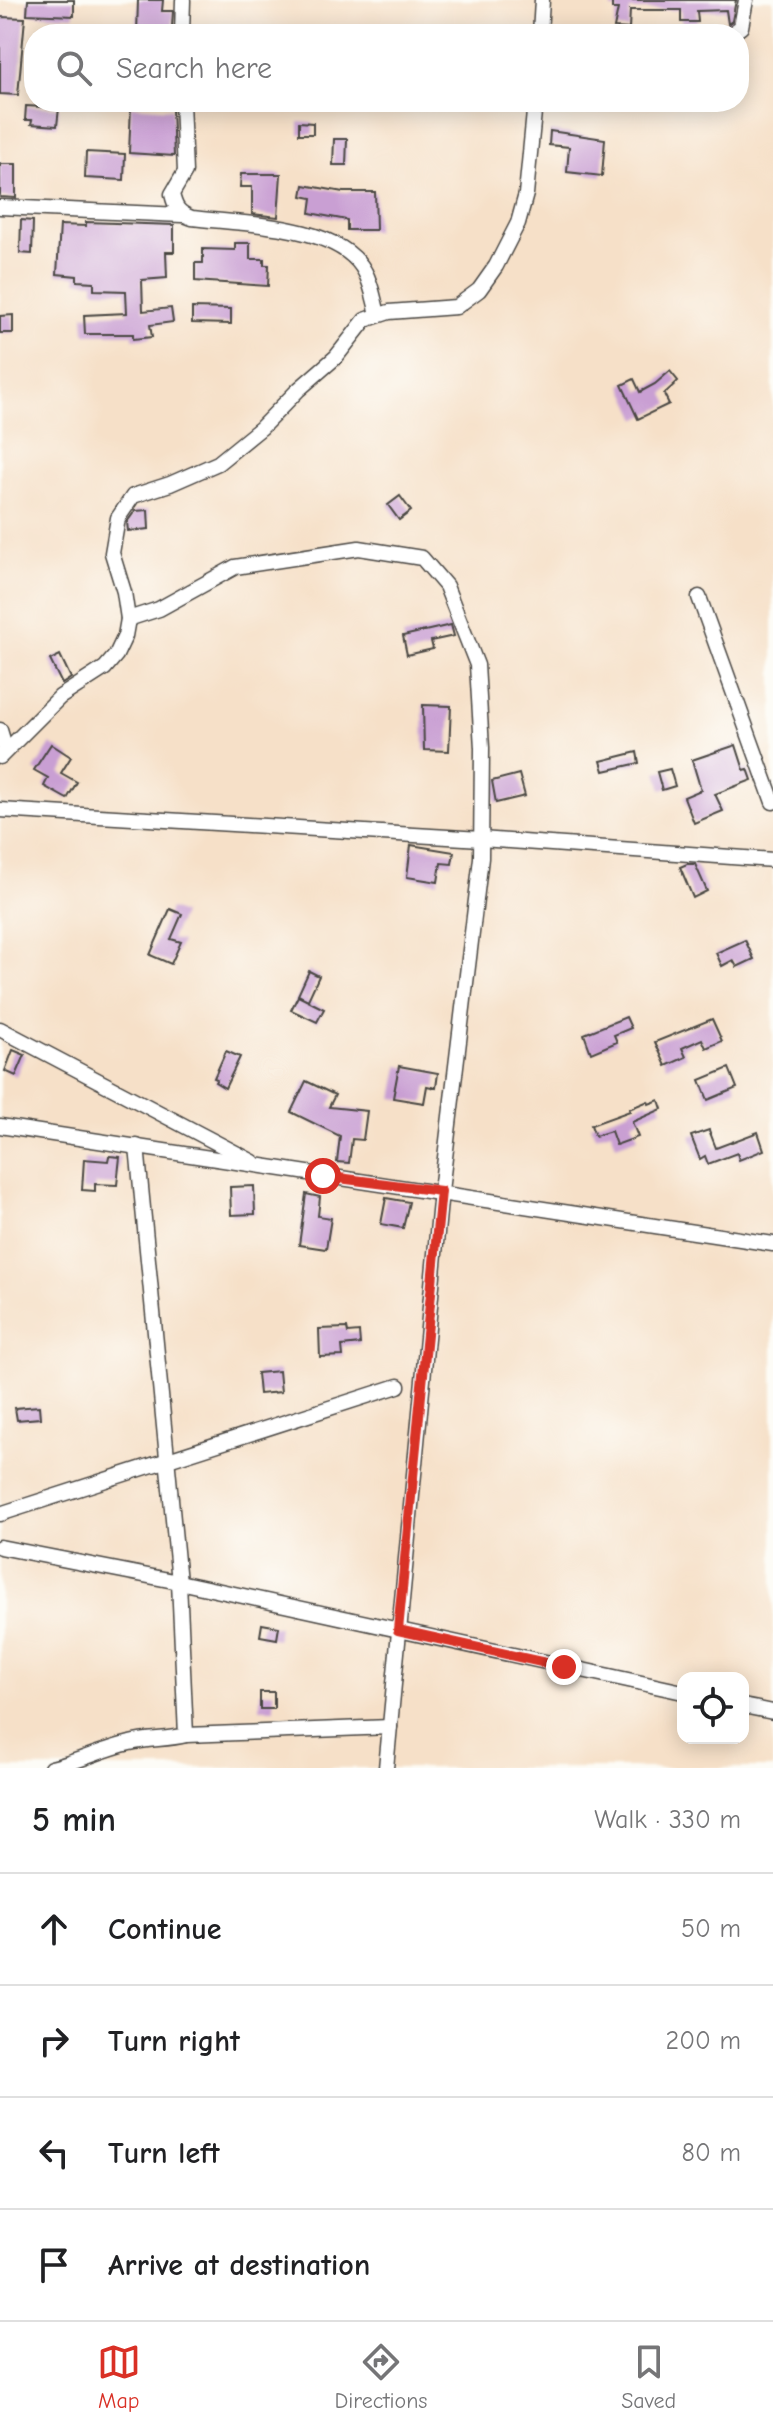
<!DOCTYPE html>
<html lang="en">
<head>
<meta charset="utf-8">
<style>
  :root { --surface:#fff; --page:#f2f2f2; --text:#202124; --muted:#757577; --line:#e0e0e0; --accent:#d93025 }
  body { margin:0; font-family:"Comic Neue",sans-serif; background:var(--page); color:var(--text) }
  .controls { position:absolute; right:24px; bottom:24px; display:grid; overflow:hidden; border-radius:16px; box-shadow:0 4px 20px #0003 }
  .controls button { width:72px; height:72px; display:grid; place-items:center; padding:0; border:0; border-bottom:2px solid var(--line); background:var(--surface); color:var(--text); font:40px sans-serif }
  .stop { position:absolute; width:24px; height:24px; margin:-18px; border:6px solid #d93025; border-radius:50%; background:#fff }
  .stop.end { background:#d93025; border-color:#fff; box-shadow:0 2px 8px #0008 }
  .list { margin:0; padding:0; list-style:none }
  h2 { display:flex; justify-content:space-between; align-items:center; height:104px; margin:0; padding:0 32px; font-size:34px }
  h2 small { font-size:26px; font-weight:400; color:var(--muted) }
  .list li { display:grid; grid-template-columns:52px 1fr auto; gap:24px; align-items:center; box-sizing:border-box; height:112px; padding:0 32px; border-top:2px solid var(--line) }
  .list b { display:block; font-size:30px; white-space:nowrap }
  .list em { font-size:26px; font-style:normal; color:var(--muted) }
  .icon { flex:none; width:44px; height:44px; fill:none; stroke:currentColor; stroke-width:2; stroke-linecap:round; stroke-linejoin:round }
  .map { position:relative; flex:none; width:773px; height:1768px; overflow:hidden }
  .search { position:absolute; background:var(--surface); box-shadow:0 4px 20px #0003; left:24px; right:24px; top:24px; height:88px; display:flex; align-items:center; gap:20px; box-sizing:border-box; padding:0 28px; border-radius:32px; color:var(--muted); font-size:30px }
  .sheet { height:552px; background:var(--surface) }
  nav { display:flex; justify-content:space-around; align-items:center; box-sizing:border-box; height:112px; border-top:2px solid var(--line); background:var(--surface); font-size:22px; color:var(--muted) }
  nav a { display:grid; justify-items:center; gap:4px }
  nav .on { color:var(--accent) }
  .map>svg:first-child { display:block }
</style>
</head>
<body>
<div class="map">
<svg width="773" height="1768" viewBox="0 0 773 1768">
  <rect width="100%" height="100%" fill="#fdfcf7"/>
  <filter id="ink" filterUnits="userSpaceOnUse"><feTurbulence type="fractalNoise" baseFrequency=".0125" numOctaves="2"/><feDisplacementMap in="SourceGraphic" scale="16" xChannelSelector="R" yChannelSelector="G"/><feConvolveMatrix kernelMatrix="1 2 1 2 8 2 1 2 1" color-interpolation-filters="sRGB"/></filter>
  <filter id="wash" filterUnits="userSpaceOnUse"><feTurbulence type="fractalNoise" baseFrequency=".006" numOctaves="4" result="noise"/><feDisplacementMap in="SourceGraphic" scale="32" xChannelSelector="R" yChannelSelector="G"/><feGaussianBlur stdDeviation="1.8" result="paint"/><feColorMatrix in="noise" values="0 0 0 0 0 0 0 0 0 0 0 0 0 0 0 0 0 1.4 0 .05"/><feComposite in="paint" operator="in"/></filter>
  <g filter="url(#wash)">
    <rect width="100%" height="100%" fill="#f6e0c8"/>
    <g id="blocks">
      <g fill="#c99fd3">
        <path d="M 28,0 L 74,0 L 74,16 L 27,14 Z"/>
        <path d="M 138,0 L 163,0 L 162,11 L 173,11 L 172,27 L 163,27 L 163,34 L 137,34 Z"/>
        <path d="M 612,0 L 736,0 L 732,21 L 728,24 L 726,10 L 697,11 L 698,22 L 681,22 L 681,10 L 630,10 L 629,29 L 614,28 L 618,9 L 612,9 Z"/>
        <path d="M 0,17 L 25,18 L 18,95 L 0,94 Z"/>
        <path d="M 26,106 L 59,108 L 57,126 L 31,124 L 32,120 L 25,120 Z"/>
        <path d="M 131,106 L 172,109 L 174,156 L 129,153 Z"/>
        <path d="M 299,122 L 313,123 L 313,134 L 299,134 Z"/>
        <path d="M 550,131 L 605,139 L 602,176 L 567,172 L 569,147 L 549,145 Z"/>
        <path d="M 334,139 L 347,139 L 346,165 L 333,165 Z"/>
        <path d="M 86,152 L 125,154 L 124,180 L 85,178 Z"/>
        <path d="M 0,164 L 16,164 L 16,198 L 0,197 Z"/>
        <path d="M 241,174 L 281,174 L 278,217 L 252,214 L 252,187 L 240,187 Z"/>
        <path d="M 304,185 L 343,192 L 375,192 L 376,230 L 347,230 L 347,220 L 310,213 L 312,198 L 302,196 Z"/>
        <path d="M 21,220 L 33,221 L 32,254 L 20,253 Z"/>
        <path d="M 86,222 L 174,225 L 174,252 L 166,252 L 167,278 L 142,280 L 143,311 L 171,308 L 173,322 L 150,325 L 152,337 L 133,339 L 133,334 L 85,334 L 84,315 L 127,313 L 126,291 L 94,290 L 94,282 L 77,281 L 77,276 L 57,274 L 60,225 L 86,226 Z"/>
        <path d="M 235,243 L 250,243 L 250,259 L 264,259 L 264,265 L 269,265 L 268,286 L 195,281 L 195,263 L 203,263 L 203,249 L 235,250 Z"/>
        <path d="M 192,308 L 231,309 L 231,324 L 192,323 Z"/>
        <path d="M 13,315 L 13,333 L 0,333 L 0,316 Z"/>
        <path d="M 670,371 L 678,381 L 664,394 L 669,404 L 638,419 L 622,385 L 634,379 L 640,392 L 655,384 Z"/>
        <path d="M 400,496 L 411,511 L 399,520 L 388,505 Z"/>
        <path d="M 148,510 L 149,529 L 128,531 L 127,522 L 135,511 Z"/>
        <path d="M 451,625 L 454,636 L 431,641 L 433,649 L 407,655 L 403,636 Z"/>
        <path d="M 60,655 L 71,678 L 62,684 L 50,660 Z"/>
        <path d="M 423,705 L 451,706 L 449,751 L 424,750 Z"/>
        <path d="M 51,744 L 71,757 L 61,773 L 77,782 L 67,799 L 44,786 L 48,778 L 34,770 Z"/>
        <path d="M 736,745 L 744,770 L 748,769 L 752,780 L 715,794 L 723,811 L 694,823 L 684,797 L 701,790 L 692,760 Z"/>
        <path d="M 637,752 L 639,763 L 604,771 L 601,761 Z"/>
        <path d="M 670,769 L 675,786 L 662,790 L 657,772 Z"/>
        <path d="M 519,774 L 525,796 L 496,803 L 492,781 Z"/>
        <path d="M 411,845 L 454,852 L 452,864 L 441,863 L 438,882 L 407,877 Z"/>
        <path d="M 687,864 L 695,864 L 707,891 L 693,898 L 680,867 Z"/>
        <path d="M 170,909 L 182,914 L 171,939 L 181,942 L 171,964 L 150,955 Z"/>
        <path d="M 745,940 L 754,959 L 737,967 L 733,960 L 722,966 L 716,953 Z"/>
        <path d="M 309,971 L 319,976 L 308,1000 L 298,995 Z"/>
        <path d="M 298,996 L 324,1009 L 317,1022 L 291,1010 Z"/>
        <path d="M 626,1017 L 631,1028 L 614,1035 L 617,1042 L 591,1053 L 584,1034 Z"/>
        <path d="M 712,1019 L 722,1041 L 706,1048 L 702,1039 L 682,1048 L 686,1057 L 666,1066 L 655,1042 Z"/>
        <path d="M 13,1050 L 25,1055 L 16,1076 L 5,1071 Z"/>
        <path d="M 226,1051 L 240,1057 L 225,1088 L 215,1082 L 217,1079 L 214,1078 Z"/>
        <path d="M 399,1066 L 438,1073 L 436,1088 L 427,1086 L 424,1103 L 393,1098 Z"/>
        <path d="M 729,1068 L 737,1088 L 708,1100 L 700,1080 Z"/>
        <path d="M 306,1081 L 335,1095 L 329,1107 L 367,1111 L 363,1140 L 352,1139 L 349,1163 L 337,1162 L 340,1136 L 291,1112 Z"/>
        <path d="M 659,1100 L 662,1109 L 632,1122 L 638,1137 L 616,1145 L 611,1131 L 595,1136 L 591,1125 L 630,1111 L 629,1109 L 648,1101 L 649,1104 Z"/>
        <path d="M 709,1130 L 716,1148 L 758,1132 L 764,1150 L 739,1160 L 737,1153 L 708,1164 L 705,1156 L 700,1159 L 691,1136 Z"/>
        <path d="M 109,1156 L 120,1157 L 117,1185 L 95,1184 L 95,1191 L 82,1190 L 84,1159 L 108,1161 Z"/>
        <path d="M 254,1186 L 255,1214 L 231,1215 L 230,1187 Z"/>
        <path d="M 306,1194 L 320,1197 L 318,1216 L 331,1218 L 326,1249 L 299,1245 Z"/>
        <path d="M 386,1198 L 409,1202 L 403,1228 L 381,1224 Z"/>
        <path d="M 347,1328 L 348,1333 L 359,1332 L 360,1344 L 342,1346 L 343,1356 L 320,1357 L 319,1329 Z"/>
        <path d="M 279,1371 L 281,1392 L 259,1394 L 257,1373 Z"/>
        <path d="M 39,1406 L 40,1418 L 17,1420 L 15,1408 Z"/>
        <path d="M 262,1624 L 279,1627 L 277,1639 L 260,1636 Z"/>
        <rect x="260" y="1692" width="14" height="17"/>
      </g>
    </g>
  </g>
  <g filter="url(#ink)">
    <use href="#blocks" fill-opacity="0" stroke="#494643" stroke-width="2"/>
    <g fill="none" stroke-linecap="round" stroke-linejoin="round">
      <g stroke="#494643" stroke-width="17">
        <g id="street">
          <path d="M 182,34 L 183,0"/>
          <path d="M 540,34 L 542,0"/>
          <path d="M 731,34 L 741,27 L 746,0"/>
          <path d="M 182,102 L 185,172 L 172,194 C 175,207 178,213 192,218 C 240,224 340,223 365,272 C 372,285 374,300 378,314"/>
          <path d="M 0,207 L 182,215"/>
          <path d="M 699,597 L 773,802"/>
          <path d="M 128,619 L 159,609 L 235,567 L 359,548 L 422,558 L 446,586 L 477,665 L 482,748 L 481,858 L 441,1191 L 386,1768"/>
          <path d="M 0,730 L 6,750"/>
          <path d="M 0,757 L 60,697 L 105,668 L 116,655 L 125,636 L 128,619 L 124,592 L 112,553 L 118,518 L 133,496 L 170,484 L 218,463 L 261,428 L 298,390 L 336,357 L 365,320 L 389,312 L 456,307 L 479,290 L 496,266 L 518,223 L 526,194 L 535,102"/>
          <path d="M 0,810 L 481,839 L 773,860"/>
          <path d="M 0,1029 L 253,1162"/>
          <path d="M 0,1126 L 773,1244"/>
          <path d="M 137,1146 L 179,1582 L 186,1735"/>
          <path d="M 0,1514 L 398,1386"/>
          <path d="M 0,1547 L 179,1582 L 683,1692"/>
          <path d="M 743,1706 L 773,1712"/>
          <path d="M 51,1768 C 78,1762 103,1749 130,1743 C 148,1738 167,1740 186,1735 L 390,1727"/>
        </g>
      </g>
      <use href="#street" stroke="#fff" stroke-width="14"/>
    </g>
  </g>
  <g fill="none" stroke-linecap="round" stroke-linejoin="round" filter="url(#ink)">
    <path stroke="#d93025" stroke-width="10" d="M 323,1176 L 441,1191 L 398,1630 L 564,1667"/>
  </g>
</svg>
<div class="controls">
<button><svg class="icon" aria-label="locate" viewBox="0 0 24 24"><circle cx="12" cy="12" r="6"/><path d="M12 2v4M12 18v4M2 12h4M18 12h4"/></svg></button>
</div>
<div class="stop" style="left:323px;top:1176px"></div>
<div class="stop end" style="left:564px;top:1667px"></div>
<div class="search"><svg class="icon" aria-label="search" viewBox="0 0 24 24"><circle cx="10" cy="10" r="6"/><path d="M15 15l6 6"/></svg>Search here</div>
</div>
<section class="sheet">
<h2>5 min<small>Walk · 330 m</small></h2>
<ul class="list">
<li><svg class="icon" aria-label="ahead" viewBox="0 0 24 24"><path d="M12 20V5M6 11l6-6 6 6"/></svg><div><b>Continue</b></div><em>50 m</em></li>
<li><svg class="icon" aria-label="right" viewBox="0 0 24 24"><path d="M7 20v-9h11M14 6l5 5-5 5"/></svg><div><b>Turn right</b></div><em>200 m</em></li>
<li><svg class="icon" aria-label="left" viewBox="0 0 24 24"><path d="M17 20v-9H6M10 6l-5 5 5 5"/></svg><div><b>Turn left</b></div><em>80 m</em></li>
<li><svg class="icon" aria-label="arrive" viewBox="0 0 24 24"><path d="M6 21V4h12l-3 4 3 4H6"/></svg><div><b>Arrive at destination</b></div></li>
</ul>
</section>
<nav>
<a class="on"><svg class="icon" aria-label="map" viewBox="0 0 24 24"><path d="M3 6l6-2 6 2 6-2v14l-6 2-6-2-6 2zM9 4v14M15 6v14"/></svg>Map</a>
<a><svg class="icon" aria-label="directions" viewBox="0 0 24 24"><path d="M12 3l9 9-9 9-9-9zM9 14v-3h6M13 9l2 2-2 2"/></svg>Directions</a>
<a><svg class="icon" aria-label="saved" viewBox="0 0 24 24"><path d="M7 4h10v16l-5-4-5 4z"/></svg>Saved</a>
</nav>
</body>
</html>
